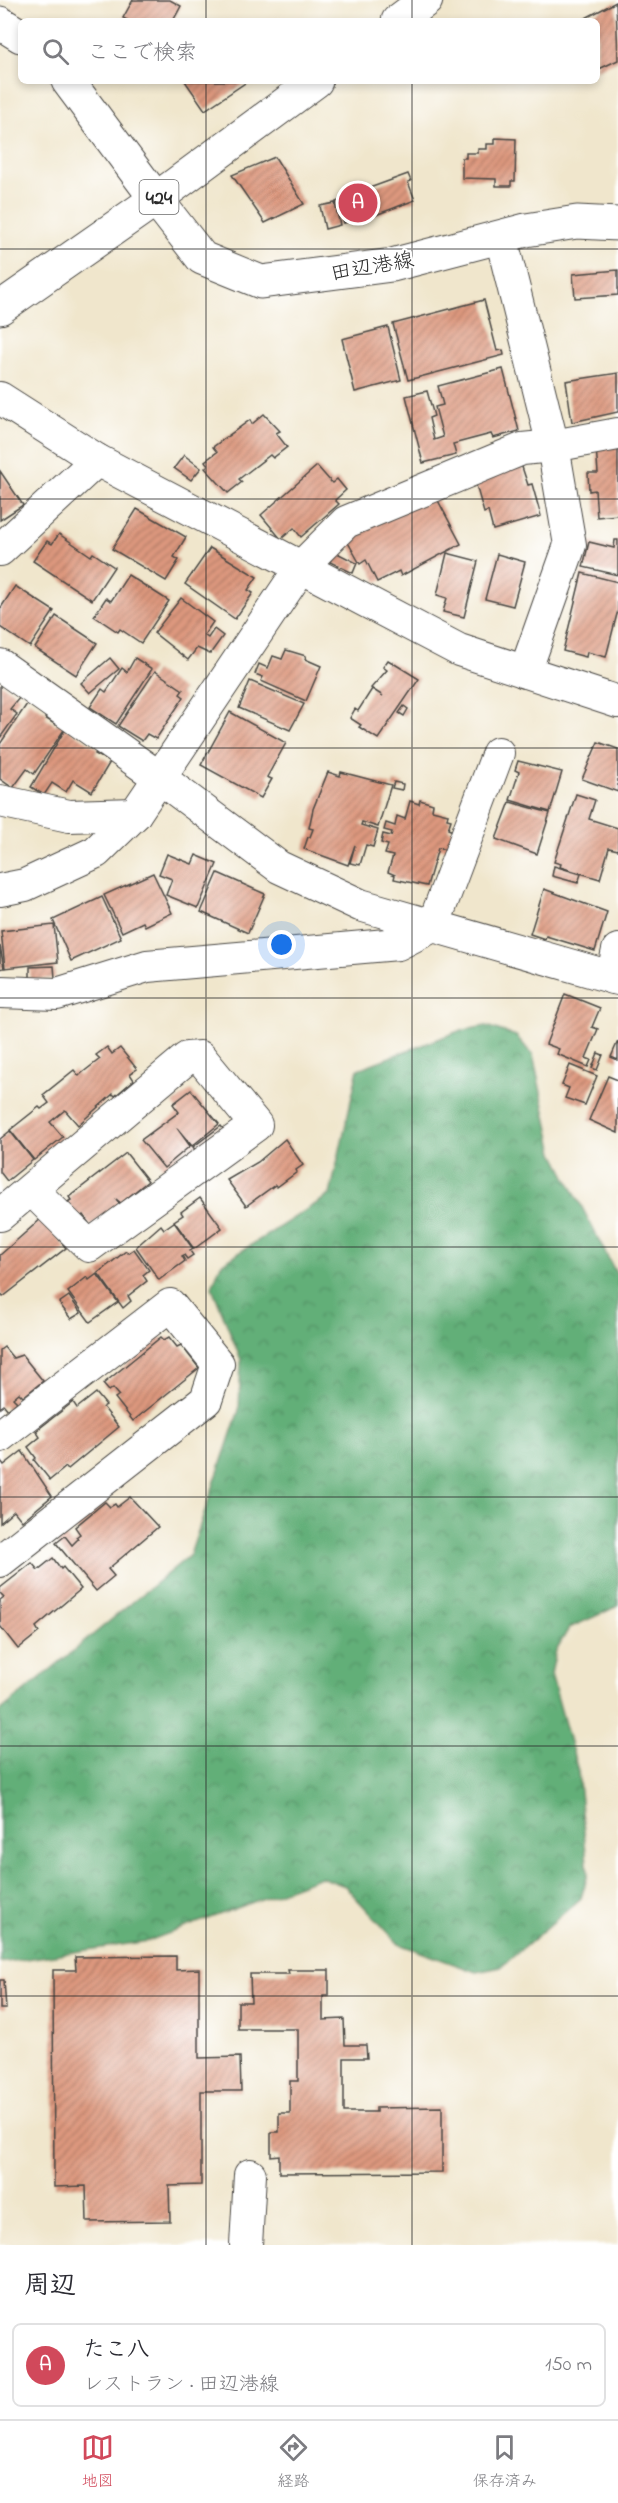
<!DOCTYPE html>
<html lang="ja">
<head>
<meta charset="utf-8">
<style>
  :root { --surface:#fff; --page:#f2f2f3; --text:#2b2b33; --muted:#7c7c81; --line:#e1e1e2; --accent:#d1495b }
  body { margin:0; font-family:"Indie Flower","Klee One",sans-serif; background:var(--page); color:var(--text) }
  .you { position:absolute; left:282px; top:945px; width:21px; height:21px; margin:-15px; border:4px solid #fff; border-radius:50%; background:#1a73e8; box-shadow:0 0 0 9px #1a73e833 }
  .badge { display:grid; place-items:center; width:39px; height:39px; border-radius:50%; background:var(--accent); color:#fff; font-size:20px; font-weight:700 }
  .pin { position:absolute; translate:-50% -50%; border:3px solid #fff; box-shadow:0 2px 6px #0006 }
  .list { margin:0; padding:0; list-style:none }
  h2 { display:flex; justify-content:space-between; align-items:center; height:78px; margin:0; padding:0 24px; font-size:26px }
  h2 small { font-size:20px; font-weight:400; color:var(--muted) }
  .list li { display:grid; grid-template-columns:39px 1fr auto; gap:18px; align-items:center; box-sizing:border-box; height:84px; margin:0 12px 12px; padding:0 12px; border:2px solid var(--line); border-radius:9px }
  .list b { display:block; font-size:22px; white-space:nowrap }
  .list p { margin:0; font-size:20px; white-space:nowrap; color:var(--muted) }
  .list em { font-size:20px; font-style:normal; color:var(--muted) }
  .icon { flex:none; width:33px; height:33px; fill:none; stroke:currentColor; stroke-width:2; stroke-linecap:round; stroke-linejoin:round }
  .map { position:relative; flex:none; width:618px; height:2245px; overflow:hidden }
  .search { position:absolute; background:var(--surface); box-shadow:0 3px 9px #0003; left:18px; right:18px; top:18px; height:66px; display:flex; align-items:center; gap:15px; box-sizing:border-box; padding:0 21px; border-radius:9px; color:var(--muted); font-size:22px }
  .sheet { height:174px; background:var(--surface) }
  nav { display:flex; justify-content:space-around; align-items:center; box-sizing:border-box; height:84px; border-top:2px solid var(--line); background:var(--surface); font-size:16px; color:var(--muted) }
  nav a { display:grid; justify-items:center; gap:3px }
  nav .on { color:var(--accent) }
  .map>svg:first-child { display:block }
</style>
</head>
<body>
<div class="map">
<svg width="618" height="2245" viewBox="0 0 618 2245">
  <defs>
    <pattern id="forest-crowns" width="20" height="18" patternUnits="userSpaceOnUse" patternTransform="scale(1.5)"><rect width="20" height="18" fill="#62af78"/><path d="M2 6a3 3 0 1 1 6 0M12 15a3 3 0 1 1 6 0" fill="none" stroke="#518f63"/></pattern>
    <pattern id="building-hatch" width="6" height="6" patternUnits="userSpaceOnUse" patternTransform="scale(1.5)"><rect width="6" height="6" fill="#dd987e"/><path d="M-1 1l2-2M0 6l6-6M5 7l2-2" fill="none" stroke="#b37c67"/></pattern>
  </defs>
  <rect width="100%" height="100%" fill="#fff"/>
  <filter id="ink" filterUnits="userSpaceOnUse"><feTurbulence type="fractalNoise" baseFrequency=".0167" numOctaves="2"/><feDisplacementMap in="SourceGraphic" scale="12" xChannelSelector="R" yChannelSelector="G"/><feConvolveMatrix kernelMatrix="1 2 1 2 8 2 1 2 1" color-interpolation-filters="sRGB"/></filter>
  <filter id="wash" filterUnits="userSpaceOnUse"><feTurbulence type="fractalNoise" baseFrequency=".008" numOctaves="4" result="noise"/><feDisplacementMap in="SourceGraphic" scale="24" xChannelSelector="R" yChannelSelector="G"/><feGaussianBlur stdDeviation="1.35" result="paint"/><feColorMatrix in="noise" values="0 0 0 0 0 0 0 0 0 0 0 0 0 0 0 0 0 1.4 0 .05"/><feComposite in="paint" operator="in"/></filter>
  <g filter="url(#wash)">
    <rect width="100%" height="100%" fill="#f0e6cc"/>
    <path fill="url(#forest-crowns)" stroke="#466d52" stroke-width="1.5" d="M 486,1026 L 516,1036 L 533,1055 L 554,1153 L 618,1277 L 618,1606 L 569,1628 L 556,1650 L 551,1674 L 578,1771 L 588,1874 L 581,1898 L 501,1967 L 476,1972 L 399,1944 L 345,1886 L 321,1877 L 148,1941 L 0,1963 L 0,1711 L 190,1555 L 239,1410 L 241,1360 L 212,1287 L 221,1264 L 330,1195 L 358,1069 L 459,1031 Z"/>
    <g id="blocks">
      <g fill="url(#building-hatch)">
        <path d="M 133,0 L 170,0 L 181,6 L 173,21 L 129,21 L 123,18 Z"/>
        <path d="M 616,2 L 618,60 L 597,70 L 597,21 L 580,21 Z"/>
        <path d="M 185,81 L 248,81 L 205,110 Z"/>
        <path d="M 495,138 L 516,139 L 515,181 L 511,181 L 511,186 L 496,186 L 496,179 L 462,178 L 462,158 L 466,158 L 466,153 L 478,153 L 478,149 L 487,149 L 487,144 L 495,144 Z"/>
        <path d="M 275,157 L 304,204 L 265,223 L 232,175 Z"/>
        <path d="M 408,174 L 411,181 L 408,182 L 415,200 L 373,216 L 364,190 Z"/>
        <path d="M 362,193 L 370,215 L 344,223 L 336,202 Z"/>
        <path d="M 335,203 L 340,225 L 325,229 L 320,206 Z"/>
        <path d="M 618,270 L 618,295 L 575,298 L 573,274 Z"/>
        <path d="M 484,300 L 497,351 L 503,350 L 504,355 L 408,380 L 393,324 Z"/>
        <path d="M 388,327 L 401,380 L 355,392 L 342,339 Z"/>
        <path d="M 503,369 L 519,431 L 493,438 L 491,434 L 453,444 L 456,455 L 423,463 L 406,396 L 427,391 L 434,416 L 429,418 L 434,440 L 443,437 L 435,407 L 443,405 L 438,386 Z"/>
        <path d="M 618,373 L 618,412 L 572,422 L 566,381 Z"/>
        <path d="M 264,414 L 280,431 L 276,433 L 287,447 L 273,458 L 270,455 L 239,479 L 242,482 L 228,493 L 205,468 L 208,465 L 205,461 L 217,452 L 213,447 L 250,420 L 252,424 Z"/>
        <path d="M 618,445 L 618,515 L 597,517 L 595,490 L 589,491 L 588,473 L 598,473 L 596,447 Z"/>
        <path d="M 184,455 L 201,468 L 191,480 L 174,468 Z"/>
        <path d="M 521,464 L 528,485 L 532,484 L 541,516 L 493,530 L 488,511 L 484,513 L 474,478 Z"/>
        <path d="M 317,466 L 332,483 L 337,479 L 346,490 L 335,500 L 339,504 L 301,537 L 294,528 L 281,539 L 261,515 Z"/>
        <path d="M 0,471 L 23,505 L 0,520 Z"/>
        <path d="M 433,491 L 461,544 L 401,576 L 399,571 L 377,582 L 366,560 L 360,564 L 345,537 Z"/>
        <path d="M 137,509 L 186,537 L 174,557 L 179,560 L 166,581 L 112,549 Z"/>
        <path d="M 59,534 L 91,556 L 93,553 L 114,567 L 92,600 L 33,561 L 47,541 L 52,544 Z"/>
        <path d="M 615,540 L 618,540 L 618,575 L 583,567 L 589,542 L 614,548 Z"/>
        <path d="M 210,548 L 257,577 L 248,590 L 253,593 L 235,619 L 185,584 Z"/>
        <path d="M 335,552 L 357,563 L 353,573 L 330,562 Z"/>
        <path d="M 447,553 L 478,561 L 464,617 L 443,612 L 447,598 L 437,595 Z"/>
        <path d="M 497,554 L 525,562 L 513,606 L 485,599 Z"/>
        <path d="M 582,573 L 618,582 L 618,610 L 606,657 L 587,652 L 586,657 L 563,651 Z"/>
        <path d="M 128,575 L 169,601 L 141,643 L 120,629 L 118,632 L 94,616 L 106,598 L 111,601 Z"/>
        <path d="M 15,586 L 54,611 L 30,647 L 0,627 L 0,609 Z"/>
        <path d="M 181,598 L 213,622 L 204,635 L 208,638 L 214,629 L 223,636 L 210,654 L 197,648 L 188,660 L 154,633 Z"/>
        <path d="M 56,616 L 97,643 L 76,675 L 35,648 Z"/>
        <path d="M 286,650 L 306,656 L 305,659 L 321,666 L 306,701 L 261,681 L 263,677 L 255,674 L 259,664 L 268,668 L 273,656 L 282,659 Z"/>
        <path d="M 110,658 L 119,669 L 90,693 L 81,683 Z"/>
        <path d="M 135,658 L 152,669 L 116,724 L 90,707 L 102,689 L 106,692 L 122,668 L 127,672 Z"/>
        <path d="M 388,660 L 419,679 L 378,739 L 359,727 L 361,725 L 350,718 L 355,709 L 358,711 L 372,689 L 383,696 L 371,688 L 387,670 L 383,667 Z"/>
        <path d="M 155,671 L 183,690 L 180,694 L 184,697 L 156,739 L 147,734 L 142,741 L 118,726 Z"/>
        <path d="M 250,681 L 304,704 L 290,730 L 239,708 Z"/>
        <path d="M 0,683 L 20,697 L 10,709 L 17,714 L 0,738 Z"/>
        <path d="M 29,701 L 48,713 L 45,718 L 56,725 L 59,722 L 66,727 L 34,774 L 27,769 L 13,788 L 0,779 L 0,744 Z"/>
        <path d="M 404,706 L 408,709 L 404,716 L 399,713 Z"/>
        <path d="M 230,712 L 286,743 L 267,777 L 272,779 L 261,798 L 201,765 Z"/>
        <path d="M 66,728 L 98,748 L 95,754 L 110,762 L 92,792 L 73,780 L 66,792 L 52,783 L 44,795 L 31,787 Z"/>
        <path d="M 598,742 L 618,749 L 618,792 L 582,779 Z"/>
        <path d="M 518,761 L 562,772 L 550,812 L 510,800 L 519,772 L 515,770 Z"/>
        <path d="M 328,772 L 340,776 L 341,772 L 391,785 L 378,827 L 362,822 L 361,825 L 378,830 L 373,847 L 366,845 L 360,865 L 350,863 L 355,845 L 348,865 L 304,849 L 308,837 L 310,837 L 313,829 L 309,828 L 313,809 Z"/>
        <path d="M 394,782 L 403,784 L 402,790 L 392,788 Z"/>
        <path d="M 576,794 L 595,800 L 589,819 L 618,828 L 618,850 L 609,848 L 600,879 L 560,867 L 561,864 L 554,862 Z"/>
        <path d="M 420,800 L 433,804 L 432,810 L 448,814 L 447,819 L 451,820 L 448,829 L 453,831 L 448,850 L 438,848 L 427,886 L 394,879 L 395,875 L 388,872 L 393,856 L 385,854 L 388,845 L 381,843 L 383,834 L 391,836 L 392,832 L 384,830 L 386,823 L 395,826 L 397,816 L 405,819 L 410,801 L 419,804 Z"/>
        <path d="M 510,802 L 550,813 L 537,854 L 496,839 Z"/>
        <path d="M 167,854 L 192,864 L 196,855 L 217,864 L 198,908 L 166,895 L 172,879 L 159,874 Z"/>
        <path d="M 554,866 L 581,874 L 578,883 L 552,876 Z"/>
        <path d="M 153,873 L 172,913 L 145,926 L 143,922 L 122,932 L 104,895 Z"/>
        <path d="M 218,873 L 265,894 L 248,933 L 201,912 Z"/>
        <path d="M 544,889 L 607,912 L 595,951 L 546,936 L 545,939 L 530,934 Z"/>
        <path d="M 102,897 L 121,938 L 71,961 L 53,920 Z"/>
        <path d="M 54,925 L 58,962 L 5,968 L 1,931 Z"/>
        <path d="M 0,946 L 4,968 L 0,969 Z"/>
        <path d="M 54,966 L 55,978 L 30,980 L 30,967 Z"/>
        <path d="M 565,994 L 600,1008 L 592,1027 L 598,1029 L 586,1058 L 591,1060 L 588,1067 L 557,1054 L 559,1049 L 546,1044 Z"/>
        <path d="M 618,1041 L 618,1060 L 611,1057 Z"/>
        <path d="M 107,1047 L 112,1054 L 120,1048 L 137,1069 L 130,1074 L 134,1080 L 115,1096 L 113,1094 L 78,1125 L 65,1110 L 50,1122 L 63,1137 L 34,1160 L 10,1130 L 39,1107 L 41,1109 L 49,1103 L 43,1095 L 74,1070 L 79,1076 L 82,1073 L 100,1059 L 96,1055 Z"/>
        <path d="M 598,1053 L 603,1055 L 597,1070 L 592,1068 Z"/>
        <path d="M 570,1065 L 597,1076 L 585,1105 L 565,1098 L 569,1088 L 562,1085 Z"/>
        <path d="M 608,1076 L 618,1080 L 618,1133 L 589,1120 Z"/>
        <path d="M 191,1090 L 219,1124 L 192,1146 L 177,1128 L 190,1146 L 164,1168 L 141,1140 L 179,1112 L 173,1104 Z"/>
        <path d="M 221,1126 L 224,1130 L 204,1162 L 193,1147 Z"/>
        <path d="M 10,1131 L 33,1160 L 7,1181 L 0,1172 L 0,1139 Z"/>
        <path d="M 285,1139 L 303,1165 L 296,1170 L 297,1172 L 277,1187 L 275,1185 L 246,1206 L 227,1180 L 258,1162 Z"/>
        <path d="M 126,1153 L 148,1181 L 121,1203 L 116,1199 L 120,1204 L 91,1226 L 83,1215 L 78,1218 L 66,1203 L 71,1200 L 69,1197 Z"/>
        <path d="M 200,1198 L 222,1228 L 194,1249 L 174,1221 L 183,1215 L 181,1212 Z"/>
        <path d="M 42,1218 L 66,1248 L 3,1297 L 0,1293 L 0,1255 Z"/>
        <path d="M 174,1222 L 193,1249 L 190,1251 L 193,1255 L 187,1259 L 184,1255 L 182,1256 L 185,1261 L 159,1280 L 136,1247 L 161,1225 L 164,1229 Z"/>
        <path d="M 134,1249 L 149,1270 L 143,1275 L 147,1281 L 128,1296 L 131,1301 L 123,1308 L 98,1273 L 126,1251 L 128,1253 Z"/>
        <path d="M 97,1274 L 118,1302 L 90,1322 L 68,1292 L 87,1277 L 89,1280 Z"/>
        <path d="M 69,1296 L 81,1313 L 71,1319 L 59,1303 Z"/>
        <path d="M 161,1337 L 164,1340 L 169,1337 L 177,1347 L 181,1345 L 199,1368 L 133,1421 L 115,1398 L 119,1395 L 113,1388 L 109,1391 L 103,1384 Z"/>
        <path d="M 4,1347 L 13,1358 L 22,1355 L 43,1381 L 23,1397 L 19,1393 L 13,1398 L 17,1402 L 8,1410 L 4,1405 L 0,1408 L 0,1350 Z"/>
        <path d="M 96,1393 L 106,1405 L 103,1407 L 119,1427 L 68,1469 L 66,1467 L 50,1480 L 34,1460 L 36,1458 L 28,1447 L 40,1437 L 36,1431 L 73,1402 L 77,1408 Z"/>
        <path d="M 22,1451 L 52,1496 L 22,1521 L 14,1511 L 0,1523 L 0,1460 L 4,1465 Z"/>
        <path d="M 130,1497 L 158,1527 L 108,1569 L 114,1576 L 96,1591 L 56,1543 L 65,1536 L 72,1545 L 78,1539 L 76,1537 L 80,1534 L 75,1527 L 105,1502 L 110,1507 L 115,1504 L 117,1507 Z"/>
        <path d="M 53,1558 L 61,1569 L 63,1567 L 81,1589 L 36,1627 L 39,1632 L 18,1649 L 0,1626 L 0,1600 L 4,1597 L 0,1593 L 0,1588 L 32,1563 L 38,1570 Z"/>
        <path d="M 176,1956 L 176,1970 L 199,1969 L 199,2058 L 240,2057 L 241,2091 L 201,2091 L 201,2185 L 169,2186 L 170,2221 L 87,2222 L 86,2186 L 54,2187 L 53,1970 L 76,1970 L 75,1957 Z"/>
        <path d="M 288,1970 L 329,1970 L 329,1996 L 323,1996 L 323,2020 L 344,2019 L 345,2045 L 366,2045 L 367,2058 L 344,2058 L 344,2112 L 376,2112 L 376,2108 L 442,2107 L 442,2172 L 279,2173 L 279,2155 L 271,2156 L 271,2132 L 279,2132 L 279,2113 L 290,2113 L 290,2081 L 298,2081 L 298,2029 L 238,2029 L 238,2002 L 251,2002 L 250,1974 L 289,1974 Z"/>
        <path d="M 0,1980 L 4,1980 L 6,2009 L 0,2009 Z"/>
      </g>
    </g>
  </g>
  <g filter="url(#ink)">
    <use href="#blocks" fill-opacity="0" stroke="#494743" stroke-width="1.5"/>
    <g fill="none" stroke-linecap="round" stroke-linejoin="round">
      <g stroke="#494743" stroke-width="34">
        <g id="minor">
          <path d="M 501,237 L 553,446 L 570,545 L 525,672"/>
          <path d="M 0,398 L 97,460 L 459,650 L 618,702"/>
          <path d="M 0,550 L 97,460"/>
          <path d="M 0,665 L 160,778 L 279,867 L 360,905 L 618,979"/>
          <path d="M 0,801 L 69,816 L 135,814"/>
          <path d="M 0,890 L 25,885 L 96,852 L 135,814 L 302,566 L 346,522 L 522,449 L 553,446 L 618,434"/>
          <path d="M 612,978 L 618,950"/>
          <path d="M 0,992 L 57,994 L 147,966 L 398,944 L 433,926 L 498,753"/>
          <path d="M 0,1215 L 187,1058 L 200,1057 L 256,1125 L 89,1246 L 31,1189"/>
          <path d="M 0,1436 L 170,1305 L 218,1364 L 206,1400 L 0,1561"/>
          <path d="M 246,2245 L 250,2175"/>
        </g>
      </g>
      <g stroke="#494743" stroke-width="35">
        <g id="tertiary">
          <path d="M 0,23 L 21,36"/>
          <path d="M 68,81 L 156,199"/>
        </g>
      </g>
      <g stroke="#494743" stroke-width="35">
        <path id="secondary" d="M 156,199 L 202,258 L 261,282 L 392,265 L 526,230 L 577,222 L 618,224"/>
      </g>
      <g stroke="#494743" stroke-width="35">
        <g id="trunk">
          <path d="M 398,21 L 426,0"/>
          <path d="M 0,308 L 156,199 L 316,81"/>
        </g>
      </g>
      <use href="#minor" stroke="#fff" stroke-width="32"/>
      <use href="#tertiary" stroke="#fff" stroke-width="33"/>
      <use href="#secondary" stroke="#fff" stroke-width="33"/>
      <use href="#trunk" stroke="#fff" stroke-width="33"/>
    </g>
  </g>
  <path fill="none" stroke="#2b2b2b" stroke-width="1.5" stroke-opacity="0.55" d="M 206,0 L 206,21M 412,0 L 412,21M 206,81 L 206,2245M 412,81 L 412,2245M 0,249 L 618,249M 0,499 L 618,499M 0,748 L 618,748M 0,998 L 618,998M 0,1247 L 618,1247M 0,1497 L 618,1497M 0,1746 L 618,1746M 0,1996 L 618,1996"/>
  <g text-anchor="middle" stroke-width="4.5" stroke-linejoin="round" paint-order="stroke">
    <rect fill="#fff" stroke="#6b6b6b" stroke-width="1.5" x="139.5" y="180" width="39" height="34" rx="4.5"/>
    <g font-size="20" font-weight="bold" fill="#2b2b2b">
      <text x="159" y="204">424</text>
    </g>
    <g font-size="21" fill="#2b2b2b" stroke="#fff">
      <text transform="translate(372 266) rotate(-10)" y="7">田辺港線</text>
    </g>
  </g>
</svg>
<div class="you"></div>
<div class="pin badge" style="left:358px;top:203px">A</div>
<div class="search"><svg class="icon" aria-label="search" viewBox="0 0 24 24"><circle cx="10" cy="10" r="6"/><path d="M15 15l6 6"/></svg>ここで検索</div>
</div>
<section class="sheet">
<h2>周辺<small></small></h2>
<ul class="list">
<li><span class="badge">A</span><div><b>たこ八</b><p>レストラン · 田辺港線</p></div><em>150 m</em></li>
</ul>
</section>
<nav>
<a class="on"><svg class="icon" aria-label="map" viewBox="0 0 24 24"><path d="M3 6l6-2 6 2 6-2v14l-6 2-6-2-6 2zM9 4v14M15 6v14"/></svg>地図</a>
<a><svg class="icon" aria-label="directions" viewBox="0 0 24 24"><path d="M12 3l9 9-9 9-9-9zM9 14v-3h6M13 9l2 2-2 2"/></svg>経路</a>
<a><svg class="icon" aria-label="saved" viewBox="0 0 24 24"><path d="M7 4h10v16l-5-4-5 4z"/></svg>保存済み</a>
</nav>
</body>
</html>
